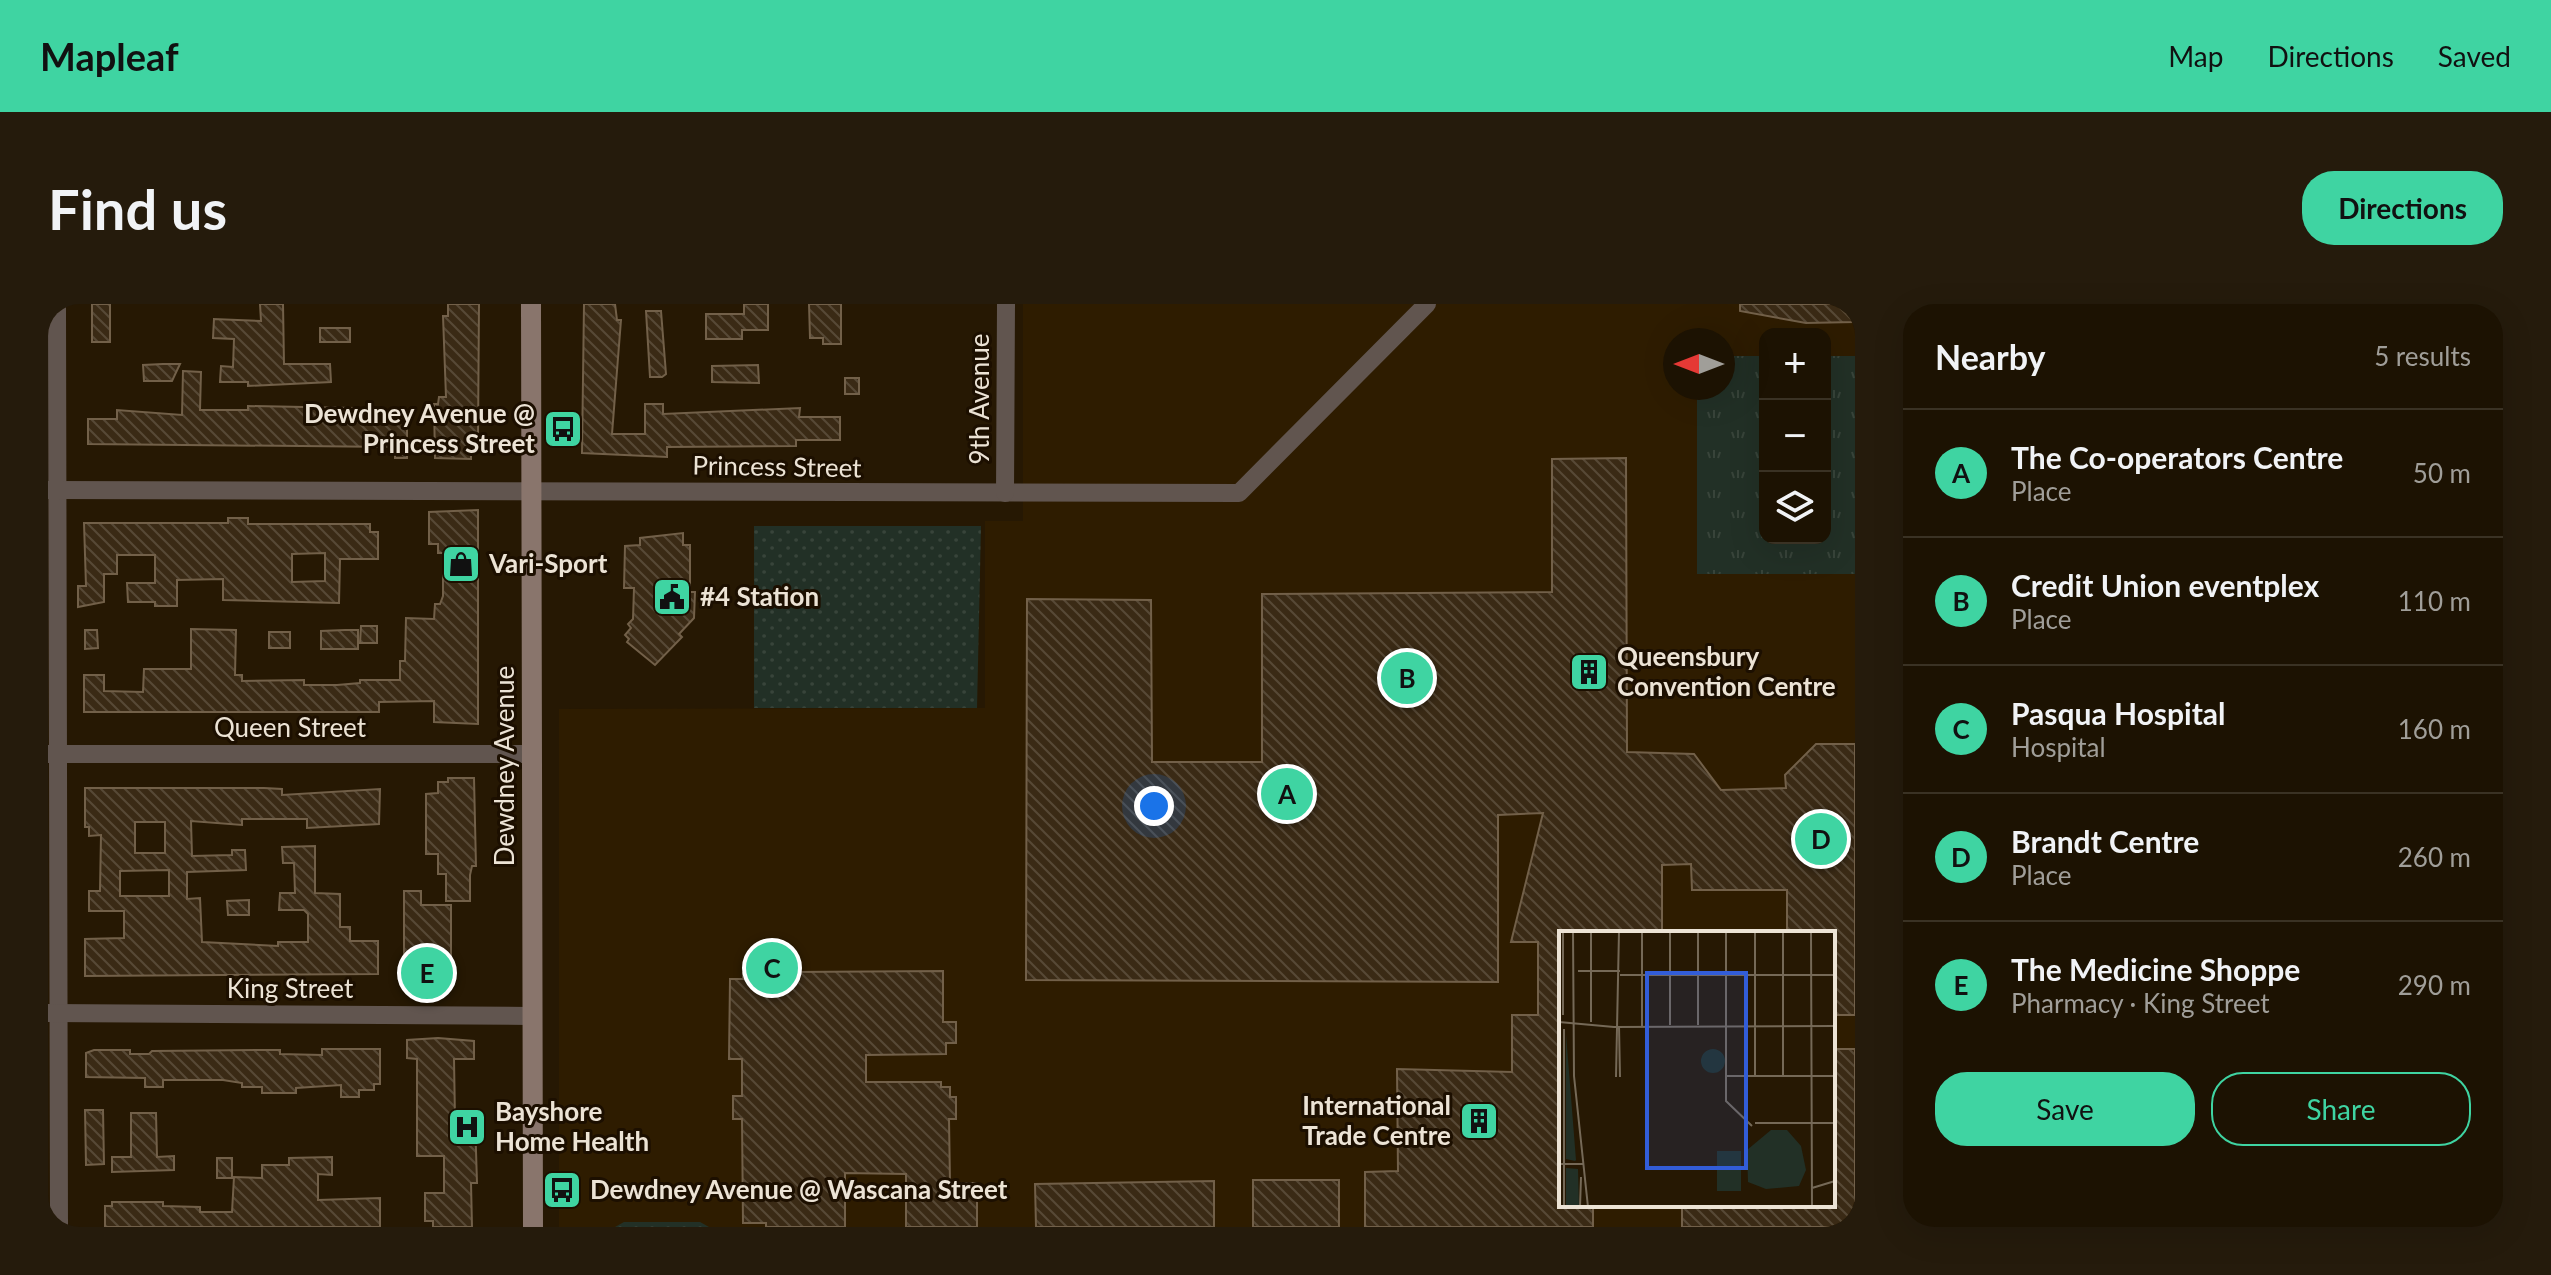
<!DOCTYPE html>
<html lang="en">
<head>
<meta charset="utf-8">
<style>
  :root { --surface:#1c1202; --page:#251b0c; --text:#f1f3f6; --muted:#a09e99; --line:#3a3224; --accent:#3fd4a2 }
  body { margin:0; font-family:Lato,sans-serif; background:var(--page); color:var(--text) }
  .controls { position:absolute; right:24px; top:24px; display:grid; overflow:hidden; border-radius:16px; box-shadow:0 8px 32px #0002 }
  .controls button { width:72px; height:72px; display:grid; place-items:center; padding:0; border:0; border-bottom:2px solid var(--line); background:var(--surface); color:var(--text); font:40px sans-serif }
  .compass { position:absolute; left:1615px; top:24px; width:72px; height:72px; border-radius:50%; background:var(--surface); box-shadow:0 8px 32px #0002; rotate:270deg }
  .you { position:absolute; left:1106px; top:502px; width:28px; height:28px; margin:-20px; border:6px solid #fff; border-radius:50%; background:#1a73e8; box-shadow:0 0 0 12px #1a73e833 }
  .badge { display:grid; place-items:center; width:52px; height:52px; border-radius:50%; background:var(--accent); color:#111; font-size:26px; font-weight:700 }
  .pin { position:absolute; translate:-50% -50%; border:4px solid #fff; box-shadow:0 2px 8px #0006 }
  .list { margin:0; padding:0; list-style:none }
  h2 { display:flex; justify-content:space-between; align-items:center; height:104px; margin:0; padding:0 32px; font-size:34px }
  h2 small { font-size:26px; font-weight:400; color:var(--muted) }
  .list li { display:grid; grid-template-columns:52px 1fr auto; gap:24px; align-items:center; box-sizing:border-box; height:128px; padding:0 32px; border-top:2px solid var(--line) }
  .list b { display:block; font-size:30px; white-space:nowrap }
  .list p { margin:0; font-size:26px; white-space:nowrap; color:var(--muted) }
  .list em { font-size:26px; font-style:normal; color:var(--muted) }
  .actions { display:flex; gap:16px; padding:24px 32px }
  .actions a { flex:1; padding:18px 0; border:2px solid var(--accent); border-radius:32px; text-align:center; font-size:28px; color:var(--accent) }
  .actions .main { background:var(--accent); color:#111 }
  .icon { flex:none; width:44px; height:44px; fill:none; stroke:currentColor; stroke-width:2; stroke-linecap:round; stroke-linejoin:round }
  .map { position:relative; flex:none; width:1807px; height:923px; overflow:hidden; border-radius:32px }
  header { display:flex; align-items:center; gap:48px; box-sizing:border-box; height:112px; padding:0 40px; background:var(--accent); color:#111 }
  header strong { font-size:38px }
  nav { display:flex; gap:44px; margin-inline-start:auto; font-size:28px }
  .intro { display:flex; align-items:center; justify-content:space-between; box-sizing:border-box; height:192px; padding:0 48px }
  h1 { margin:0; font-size:56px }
  .button { padding:20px 36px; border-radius:32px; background:var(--accent); color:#111; font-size:28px; font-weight:700 }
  main { display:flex; gap:48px; padding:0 48px }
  aside { flex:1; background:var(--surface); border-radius:32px; box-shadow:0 8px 32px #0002 }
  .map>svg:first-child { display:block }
</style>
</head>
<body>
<header>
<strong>Mapleaf</strong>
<nav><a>Map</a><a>Directions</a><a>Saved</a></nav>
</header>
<div class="intro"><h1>Find us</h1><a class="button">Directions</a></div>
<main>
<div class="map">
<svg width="1807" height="923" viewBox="0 0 1807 923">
  <defs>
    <pattern id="grass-dots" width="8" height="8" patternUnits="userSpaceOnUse" patternTransform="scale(2)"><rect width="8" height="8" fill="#223026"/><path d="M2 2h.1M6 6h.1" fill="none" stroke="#38443a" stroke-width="1.8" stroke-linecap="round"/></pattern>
    <pattern id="park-tufts" width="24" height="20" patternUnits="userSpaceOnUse" patternTransform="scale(2)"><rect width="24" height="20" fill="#223026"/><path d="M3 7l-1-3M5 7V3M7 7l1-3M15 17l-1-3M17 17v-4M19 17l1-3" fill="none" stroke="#38443a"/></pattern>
    <pattern id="building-back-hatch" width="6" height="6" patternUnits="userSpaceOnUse" patternTransform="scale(2)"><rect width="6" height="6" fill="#3a2a15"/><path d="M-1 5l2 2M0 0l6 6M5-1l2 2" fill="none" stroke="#574936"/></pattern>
  </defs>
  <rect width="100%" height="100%" fill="#261803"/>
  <path fill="#2e1c00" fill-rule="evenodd" d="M 975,0 L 1807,0 L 1807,923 L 511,923 L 511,405 L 937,404 L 937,217 L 975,217 ZM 1717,30 L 1777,30 L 1777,234 L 1717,234 ZM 1627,36 L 1675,36 L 1675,84 L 1627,84 ZM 1513,629 L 1785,629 L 1785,901 L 1513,901 Z"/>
  <g fill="url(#grass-dots)">
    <path d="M 706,222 L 933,222 L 929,404 L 706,404 Z"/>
    <path d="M 576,918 L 652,918 L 661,923 L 567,923 Z"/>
  </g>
  <path fill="url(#park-tufts)" d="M 1675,52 L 1717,52 L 1717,234 L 1777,234 L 1777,52 L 1807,52 L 1807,270 L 1649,270 L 1649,84 L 1675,84 Z"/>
  <g fill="url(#building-back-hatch)" stroke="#726049" stroke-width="2" fill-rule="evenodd">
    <rect x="44" y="0" width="18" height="38"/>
    <path d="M 212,0 L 235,0 L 236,60 L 282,60 L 283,78 L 200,82 L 200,78 L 172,78 L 173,62 L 185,63 L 186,35 L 165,34 L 166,15 L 213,17 Z"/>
    <path d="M 400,0 L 431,0 L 430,134 L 423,134 L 423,155 L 387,154 L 386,100 L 390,100 L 391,93 L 398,93 L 395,12 L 400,12 Z"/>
    <path d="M 536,0 L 567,0 L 569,16 L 573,16 L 564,130 L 597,130 L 597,100 L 615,100 L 615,110 L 752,104 L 751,113 L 792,113 L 792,136 L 748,136 L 748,142 L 619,143 L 619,153 L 534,149 Z"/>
    <path d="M 696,0 L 720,0 L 720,26 L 694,26 L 694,35 L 658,35 L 658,10 L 696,10 Z"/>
    <path d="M 761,0 L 793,0 L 793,40 L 775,40 L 775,34 L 762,34 Z"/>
    <path d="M 1692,0 L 1807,0 L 1807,18 L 1758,19 L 1692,7 Z"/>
    <path d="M 598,7 L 613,7 L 618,70 L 614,73 L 602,73 Z"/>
    <rect x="272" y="24" width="30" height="14"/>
    <path d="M 115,60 L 132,60 L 124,77 L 96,77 L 95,61 Z"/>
    <path d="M 710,61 L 711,79 L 664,78 L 664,62 Z"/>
    <path d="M 135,67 L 153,68 L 152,106 L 200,106 L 200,102 L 306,104 L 306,108 L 325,109 L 325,115 L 359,115 L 359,154 L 347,154 L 347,143 L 40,140 L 40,115 L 69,115 L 69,106 L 134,111 Z"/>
    <rect x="797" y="74" width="14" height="16"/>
    <path d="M 1578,154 L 1579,448 L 1646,450 L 1673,486 L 1738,484 L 1737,471 L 1768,440 L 1807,440 L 1807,711 L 1785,711 L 1785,629 L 1739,629 L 1739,586 L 1644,586 L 1643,560 L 1614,561 L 1614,629 L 1513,629 L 1513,901 L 1545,901 L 1545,923 L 1317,923 L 1317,868 L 1350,867 L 1349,765 L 1464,768 L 1464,711 L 1490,711 L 1490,638 L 1463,638 L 1495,509 L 1450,511 L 1450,678 L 978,676 L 979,295 L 1103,296 L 1104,458 L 1214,458 L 1214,290 L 1504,288 L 1504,155 Z"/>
    <path d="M 430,206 L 430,420 L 386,418 L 386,397 L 331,398 L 331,408 L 36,408 L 36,371 L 56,371 L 56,387 L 95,388 L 96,365 L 143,365 L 143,325 L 188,326 L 187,371 L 194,371 L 194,377 L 256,376 L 256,381 L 289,381 L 312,379 L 312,376 L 352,376 L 352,357 L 357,357 L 358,314 L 386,315 L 387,300 L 392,300 L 395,292 L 395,249 L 390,249 L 390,240 L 381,240 L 381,208 Z"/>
    <path d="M 180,214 L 200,214 L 200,220 L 322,220 L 322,228 L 330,228 L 330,255 L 292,255 L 291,299 L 175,296 L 175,275 L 129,276 L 129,302 L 107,302 L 107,298 L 80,298 L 79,279 L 107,279 L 107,251 L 69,251 L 69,270 L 56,270 L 56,298 L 30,303 L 30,282 L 38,282 L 36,219 L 180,219 ZM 277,249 L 277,277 L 244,278 L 244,250 Z"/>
    <path d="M 635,229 L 635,241 L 642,241 L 642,288 L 647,288 L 646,314 L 631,330 L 634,333 L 607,361 L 579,338 L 581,335 L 577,331 L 583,324 L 580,320 L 585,315 L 586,284 L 576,284 L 577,242 L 592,241 L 592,234 Z"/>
    <path d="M 313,322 L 329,322 L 329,339 L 312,339 Z"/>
    <path d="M 37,326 L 49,326 L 50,344 L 37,345 Z"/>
    <path d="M 297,326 L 310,326 L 310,345 L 273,345 L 273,327 Z"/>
    <rect x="221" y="328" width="21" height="16"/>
    <path d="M 400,474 L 426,474 L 428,562 L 424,562 L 422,571 L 422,597 L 398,597 L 398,570 L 390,570 L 390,550 L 378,550 L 378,490 L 390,489 L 390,478 L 400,478 Z"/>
    <path d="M 37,484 L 216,484 L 234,485 L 234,491 L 332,485 L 331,520 L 259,524 L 259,515 L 194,515 L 194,521 L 143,517 L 144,552 L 184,551 L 184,546 L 197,546 L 198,566 L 139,568 L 139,595 L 152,594 L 154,638 L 230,642 L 230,638 L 260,638 L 260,610 L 256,606 L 231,606 L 232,589 L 247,589 L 246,559 L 235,559 L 234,543 L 267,542 L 267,589 L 292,590 L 292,623 L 302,623 L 302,637 L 330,637 L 330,670 L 37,672 L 37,635 L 76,634 L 76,607 L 41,607 L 41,587 L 52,587 L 53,531 L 41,532 L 41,523 L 37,523 ZM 87,518 L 117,518 L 117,549 L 87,549 ZM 121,566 L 121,592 L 72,592 L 72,567 Z"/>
    <path d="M 356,587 L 373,587 L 373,601 L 403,601 L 403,683 L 356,683 Z"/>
    <path d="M 201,596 L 201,611 L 180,611 L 179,597 Z"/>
    <path d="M 745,651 L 745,668 L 895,667 L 895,718 L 908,718 L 908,739 L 898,739 L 898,750 L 818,751 L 818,778 L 893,778 L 893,783 L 902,783 L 902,793 L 908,793 L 908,815 L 901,815 L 902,879 L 929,879 L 929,923 L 858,923 L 858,870 L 797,869 L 797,923 L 718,923 L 718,919 L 695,919 L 694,815 L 685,815 L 685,792 L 694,792 L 694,755 L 681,755 L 682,675 L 695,675 L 695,669 L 711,669 L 711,652 Z"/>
    <path d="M 390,734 L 426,737 L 426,755 L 406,755 L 407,815 L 427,815 L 429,879 L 423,879 L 424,923 L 385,923 L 385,917 L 377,917 L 377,889 L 396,889 L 396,852 L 369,852 L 369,755 L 359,754 L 359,736 Z"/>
    <path d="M 274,745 L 332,745 L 332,780 L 326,780 L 326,786 L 311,786 L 311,793 L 293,793 L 293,781 L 248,784 L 248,789 L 214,789 L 214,783 L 194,783 L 194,779 L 175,776 L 115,776 L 115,783 L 97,783 L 97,774 L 38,773 L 38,749 L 46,746 L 82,746 L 82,750 L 101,750 L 104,747 L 214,746 L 232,746 L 232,750 L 274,751 Z"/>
    <path d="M 1785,745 L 1807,745 L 1807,923 L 1634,923 L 1634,901 L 1785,901 Z"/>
    <path d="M 37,806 L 55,806 L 56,860 L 38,861 Z"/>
    <path d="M 83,809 L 108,809 L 109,853 L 126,852 L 126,866 L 64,868 L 64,853 L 83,853 Z"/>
    <path d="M 284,853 L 284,871 L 270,870 L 270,896 L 332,894 L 332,923 L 57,923 L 57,902 L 64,902 L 64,898 L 115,898 L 115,902 L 152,903 L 152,908 L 184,908 L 186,873 L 214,874 L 214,861 L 241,861 L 241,854 Z"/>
    <rect x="169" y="854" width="15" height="20"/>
    <rect x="1205" y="876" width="86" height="47"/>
    <path d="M 1166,877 L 1166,923 L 988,923 L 987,880 Z"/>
  </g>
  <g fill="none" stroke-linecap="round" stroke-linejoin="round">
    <g stroke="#61554f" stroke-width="18">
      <path d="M 9,0 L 11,923"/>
      <path d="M 0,186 L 1191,189 L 1379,0"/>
      <path d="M 957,189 L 958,0"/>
      <path d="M 0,450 L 483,450"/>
      <path d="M 0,709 L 483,712"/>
    </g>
    <path stroke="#89756c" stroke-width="20" d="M 483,0 L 485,923"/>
  </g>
  <defs>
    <g id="bus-square" transform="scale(2)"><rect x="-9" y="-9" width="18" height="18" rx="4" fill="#3fd4a2" stroke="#1c0f00"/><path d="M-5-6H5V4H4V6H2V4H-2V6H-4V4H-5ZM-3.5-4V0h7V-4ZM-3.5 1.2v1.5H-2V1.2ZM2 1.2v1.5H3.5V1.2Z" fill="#111"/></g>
    <g id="shop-square" transform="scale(2)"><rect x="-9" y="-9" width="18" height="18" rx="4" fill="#3fd4a2" stroke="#1c0f00"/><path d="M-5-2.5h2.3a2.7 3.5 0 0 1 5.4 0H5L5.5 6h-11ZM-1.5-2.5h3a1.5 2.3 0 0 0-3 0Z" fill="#111"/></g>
    <g id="civic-square" transform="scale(2)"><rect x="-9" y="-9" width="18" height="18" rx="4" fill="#3fd4a2" stroke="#1c0f00"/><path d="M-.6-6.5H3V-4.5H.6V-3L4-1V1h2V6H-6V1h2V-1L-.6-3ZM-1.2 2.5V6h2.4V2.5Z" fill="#111"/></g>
    <g id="building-square" transform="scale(2)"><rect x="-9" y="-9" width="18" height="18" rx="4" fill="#3fd4a2" stroke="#1c0f00"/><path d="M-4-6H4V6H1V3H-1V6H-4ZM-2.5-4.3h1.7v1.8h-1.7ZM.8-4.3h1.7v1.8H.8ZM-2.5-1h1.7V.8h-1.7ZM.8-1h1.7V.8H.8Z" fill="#111"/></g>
    <g id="hospital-square" transform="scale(2)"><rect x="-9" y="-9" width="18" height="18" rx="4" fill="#3fd4a2" stroke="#1c0f00"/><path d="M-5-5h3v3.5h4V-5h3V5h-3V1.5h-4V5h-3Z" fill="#111"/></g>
  </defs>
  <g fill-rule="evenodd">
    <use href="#bus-square" x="515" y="125"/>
    <use href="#shop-square" x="413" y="260"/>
    <use href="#civic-square" x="624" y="293"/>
    <use href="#building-square" x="1541" y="368"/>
    <use href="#building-square" x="1431" y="817"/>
    <use href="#hospital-square" x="419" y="823"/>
    <use href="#bus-square" x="514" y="886"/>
  </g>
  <g text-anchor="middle" stroke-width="6" stroke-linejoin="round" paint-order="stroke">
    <g font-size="26" fill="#ece3d5" stroke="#1c0f00">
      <text transform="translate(932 95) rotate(-90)" y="9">9th Avenue</text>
      <text transform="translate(729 163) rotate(1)" y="9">Princess Street</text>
      <text x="242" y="433">Queen Street</text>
      <text transform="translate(457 462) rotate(-90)" y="9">Dewdney Avenue</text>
      <text x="242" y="694">King Street</text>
    </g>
    <g font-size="26" font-weight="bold" fill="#ece3d5" stroke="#1c0f00" text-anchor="start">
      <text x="487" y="119" text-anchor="end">Dewdney Avenue @<tspan x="487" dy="30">Princess Street</tspan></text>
      <text x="441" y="269">Vari-Sport</text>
      <text x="652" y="302">#4 Station</text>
      <text x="1569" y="362">Queensbury<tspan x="1569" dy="30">Convention Centre</tspan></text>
      <text x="1403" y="811" text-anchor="end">International<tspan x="1403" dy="30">Trade Centre</tspan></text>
      <text x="447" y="817">Bayshore<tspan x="447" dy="30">Home Health</tspan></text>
      <text x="542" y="895">Dewdney Avenue @ Wascana Street</text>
    </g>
  </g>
  <g transform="translate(1511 627)">
    <rect width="276" height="276" fill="#261803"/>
    <path d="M 7,103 L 17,229 L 16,230 L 7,228 ZM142 130a12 12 0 1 1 24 0a12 12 0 1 1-24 0ZM 7,237 L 19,238 L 20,276 L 7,276 Z" fill="#223026"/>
    <path d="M 158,220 L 182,220 L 182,260 L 158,260 Z" fill="#223026"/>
    <path d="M 212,199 L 228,199 L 242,215 L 247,239 L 240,255 L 207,258 L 189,251 L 188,219 Z" fill="#223026"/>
    <path fill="none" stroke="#756957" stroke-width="2" d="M 4,0 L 4,84M 14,0 L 15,145 L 29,276M 32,0 L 32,91M 83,0 L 83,95M 111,0 L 111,94M 167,0 L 167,170 L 193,195M 196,0 L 196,145M 252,0 L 253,276M 19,40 L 61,40M 61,44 L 276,44M 0,91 L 55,96 L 276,95M 139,94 L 139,0M 60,95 L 61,146M 167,145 L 276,145M 224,145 L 224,0M 57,146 L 60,0M 196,192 L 276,192M 0,233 L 25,233M 253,257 L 276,250M 5,276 L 5,98M 21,276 L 22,246"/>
    <path fill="#325dd8" fill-opacity="0.15" stroke="#325dd8" stroke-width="4" d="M 88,42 L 187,42 L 187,237 L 88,237 Z"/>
    <rect width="276" height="276" fill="none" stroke="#ece3d5" stroke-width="4"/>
  </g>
</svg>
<div class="controls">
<button>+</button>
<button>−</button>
<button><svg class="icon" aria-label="layers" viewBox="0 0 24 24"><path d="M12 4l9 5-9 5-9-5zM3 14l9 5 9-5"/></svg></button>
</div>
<svg class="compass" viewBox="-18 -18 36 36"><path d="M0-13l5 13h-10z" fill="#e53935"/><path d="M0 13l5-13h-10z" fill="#a09e99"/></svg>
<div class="you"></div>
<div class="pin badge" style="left:1239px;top:490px">A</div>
<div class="pin badge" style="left:1359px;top:374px">B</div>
<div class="pin badge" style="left:724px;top:664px">C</div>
<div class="pin badge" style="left:1773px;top:535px">D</div>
<div class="pin badge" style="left:379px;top:669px">E</div>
</div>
<aside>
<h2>Nearby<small>5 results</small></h2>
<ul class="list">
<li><span class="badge">A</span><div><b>The Co-operators Centre</b><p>Place</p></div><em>50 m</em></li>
<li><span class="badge">B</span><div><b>Credit Union eventplex</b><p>Place</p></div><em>110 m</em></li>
<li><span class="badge">C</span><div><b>Pasqua Hospital</b><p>Hospital</p></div><em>160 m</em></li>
<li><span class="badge">D</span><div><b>Brandt Centre</b><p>Place</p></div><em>260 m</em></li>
<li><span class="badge">E</span><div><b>The Medicine Shoppe</b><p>Pharmacy · King Street</p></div><em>290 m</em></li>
</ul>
<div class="actions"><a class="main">Save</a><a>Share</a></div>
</aside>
</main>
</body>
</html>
